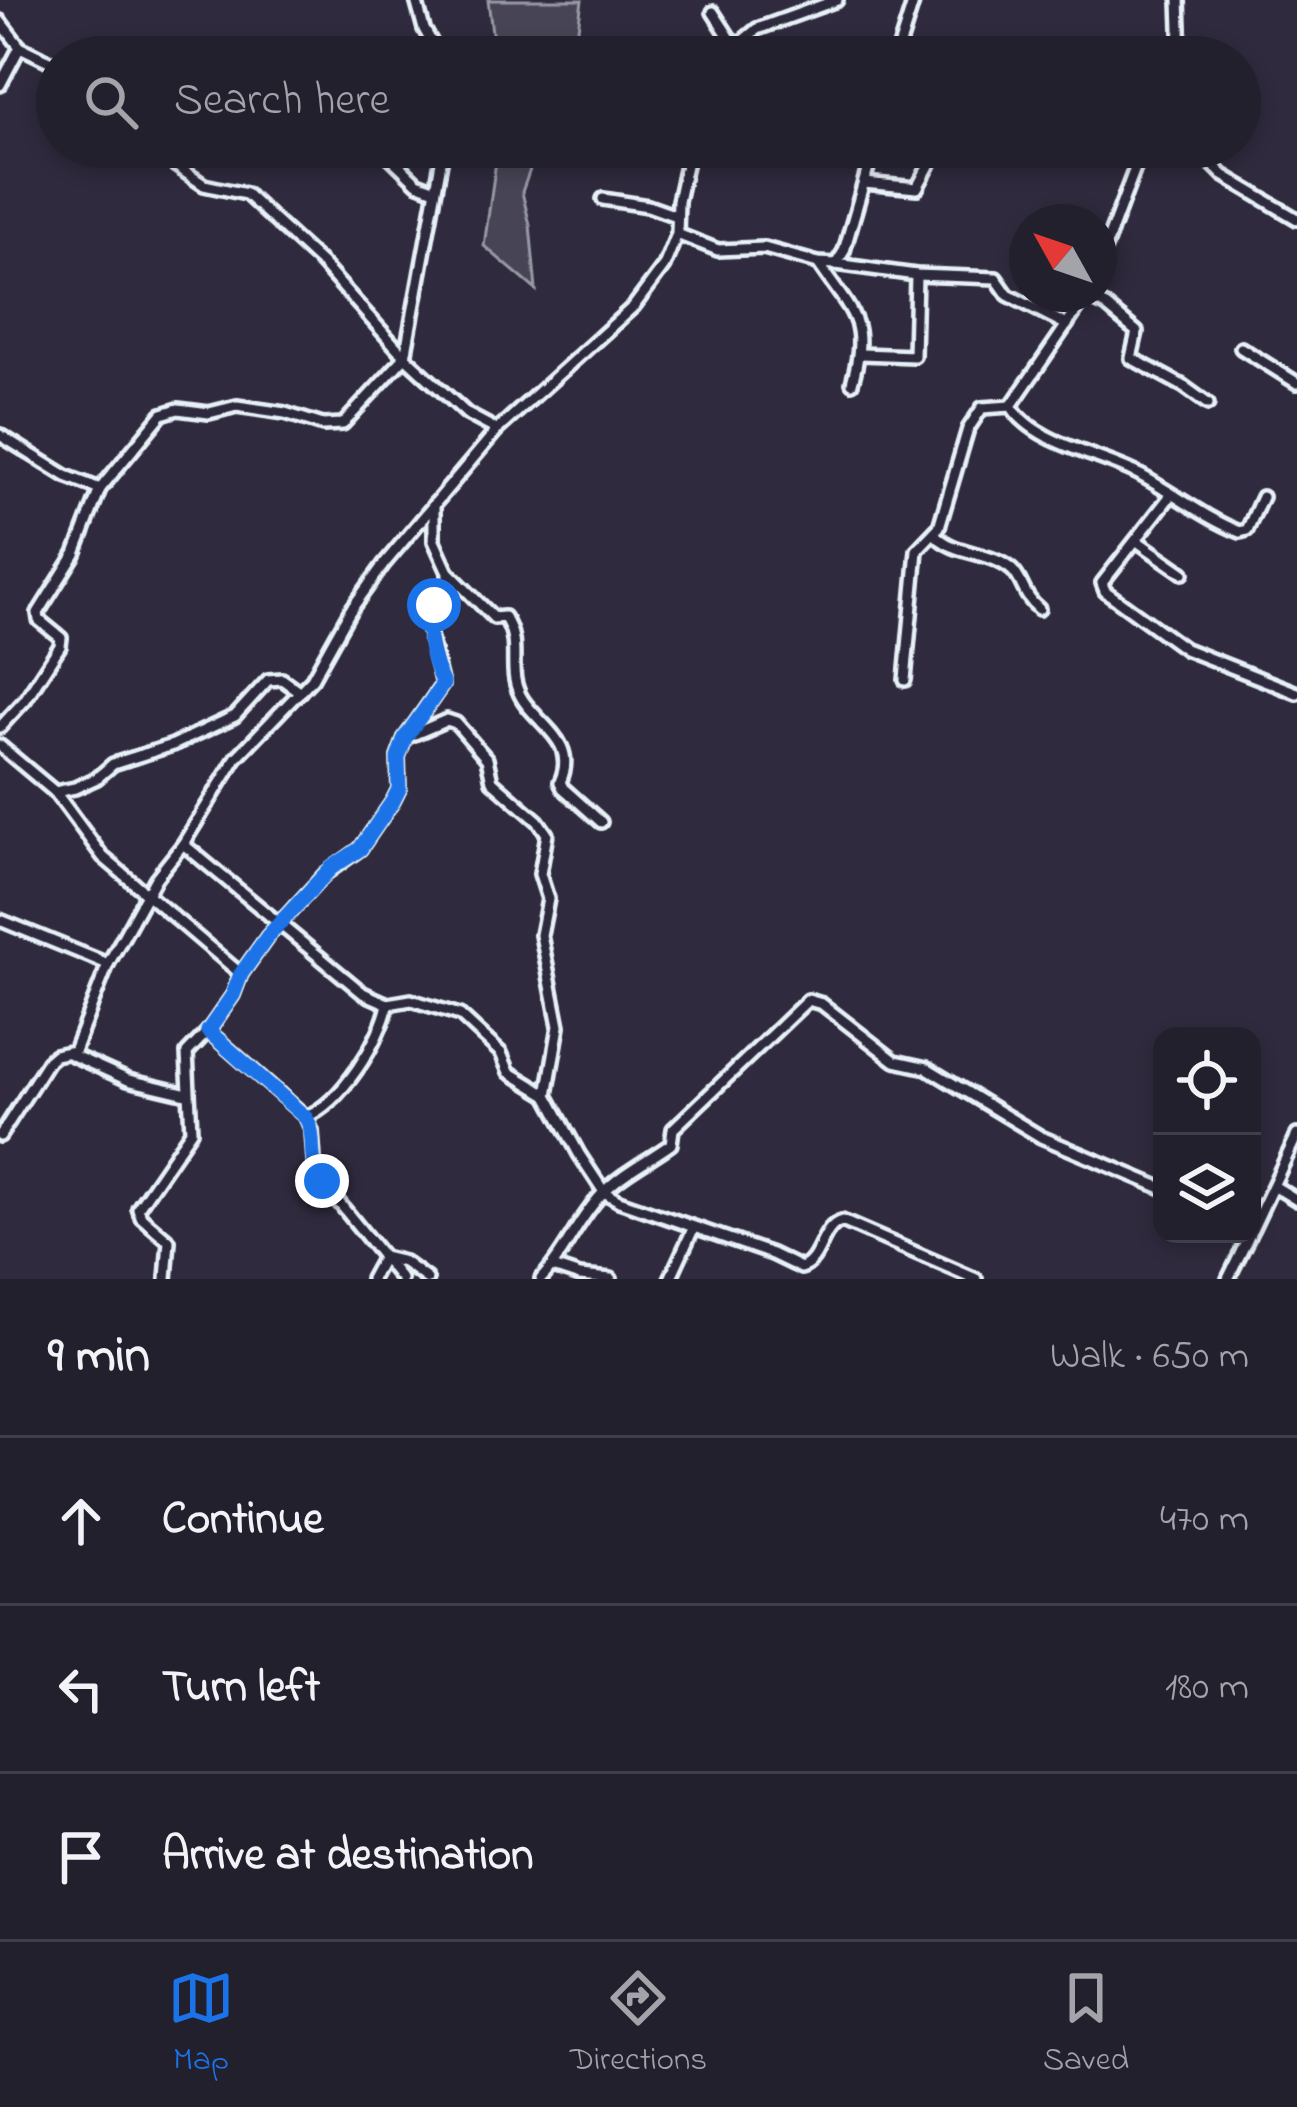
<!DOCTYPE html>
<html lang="en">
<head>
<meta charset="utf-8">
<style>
  :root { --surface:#23202e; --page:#2f2d3a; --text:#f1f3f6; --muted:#a3a3aa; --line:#403e4a; --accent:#1a73e8 }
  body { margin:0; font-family:"Indie Flower",sans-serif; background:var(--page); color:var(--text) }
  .controls { position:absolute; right:36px; bottom:36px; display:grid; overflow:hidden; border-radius:24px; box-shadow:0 6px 18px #0003 }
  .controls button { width:108px; height:108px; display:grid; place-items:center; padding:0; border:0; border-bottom:3px solid var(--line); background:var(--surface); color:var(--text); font:60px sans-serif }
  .compass { position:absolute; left:1009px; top:204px; width:108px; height:108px; border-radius:50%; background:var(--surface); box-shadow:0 6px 18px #0003; rotate:310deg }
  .stop { position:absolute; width:36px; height:36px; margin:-27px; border:9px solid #1a73e8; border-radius:50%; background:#fff }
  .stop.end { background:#1a73e8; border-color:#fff; box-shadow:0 3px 12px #0008 }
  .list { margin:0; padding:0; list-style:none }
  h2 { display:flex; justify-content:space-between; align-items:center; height:156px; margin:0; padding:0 48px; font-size:51px }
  h2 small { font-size:39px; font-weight:400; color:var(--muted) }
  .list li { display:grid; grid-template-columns:78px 1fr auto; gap:36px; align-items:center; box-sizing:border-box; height:168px; padding:0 48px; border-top:3px solid var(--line) }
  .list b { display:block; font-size:45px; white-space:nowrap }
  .list em { font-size:39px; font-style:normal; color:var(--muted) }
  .icon { flex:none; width:66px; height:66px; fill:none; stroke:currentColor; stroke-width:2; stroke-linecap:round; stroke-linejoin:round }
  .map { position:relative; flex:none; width:1297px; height:1279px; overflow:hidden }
  .search { position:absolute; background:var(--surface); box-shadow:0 6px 18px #0003; left:36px; right:36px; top:36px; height:132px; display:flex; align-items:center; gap:30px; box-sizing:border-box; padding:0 42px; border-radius:66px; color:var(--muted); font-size:45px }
  .sheet { height:660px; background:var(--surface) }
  nav { display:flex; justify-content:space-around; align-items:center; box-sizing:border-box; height:168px; border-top:3px solid var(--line); background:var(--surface); font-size:33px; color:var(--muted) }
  nav a { display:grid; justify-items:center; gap:6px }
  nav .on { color:var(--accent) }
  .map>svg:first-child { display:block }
</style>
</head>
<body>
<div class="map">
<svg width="1297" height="1279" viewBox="0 0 1297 1279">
  <rect width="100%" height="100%" fill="#2f2a3d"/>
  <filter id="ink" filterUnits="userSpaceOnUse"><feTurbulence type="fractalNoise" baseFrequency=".00833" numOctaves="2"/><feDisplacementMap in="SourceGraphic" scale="24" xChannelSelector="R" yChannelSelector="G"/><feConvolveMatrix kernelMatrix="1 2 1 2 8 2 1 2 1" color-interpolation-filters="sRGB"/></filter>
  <g filter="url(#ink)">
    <g fill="#464455" stroke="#979aa6" stroke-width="3">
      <path d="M 488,0 L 582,0 L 574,57 L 495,57 Z"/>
      <path d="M 498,147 L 538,147 L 522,192 L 530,225 L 536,290 L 484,246 Z"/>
    </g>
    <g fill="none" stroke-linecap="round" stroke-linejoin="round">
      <g stroke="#e8f1f8" stroke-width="18">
        <g id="minor">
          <path d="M 416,0 L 424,29 L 440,57"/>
          <path d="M 1179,0 L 1181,57"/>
          <path d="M 713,12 L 735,46"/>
          <path d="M 0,21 L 20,47 L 57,65"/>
          <path d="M 723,57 L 757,29 L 837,0"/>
          <path d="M 896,57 L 914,0"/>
          <path d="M 0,85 L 20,47"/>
          <path d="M 149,147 L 204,185 L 246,194 L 322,264 L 405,357 L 467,414 L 497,430"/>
          <path d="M 1195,147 L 1223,175 L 1297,219"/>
          <path d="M 388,155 L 417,183 L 435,190"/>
          <path d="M 864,183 L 917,188 L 939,147"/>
          <path d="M 603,199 L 648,206 L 676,216"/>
          <path d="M 677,234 L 718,250 L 764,248 L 818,263 L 836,264 L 844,251 L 874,147"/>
          <path d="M 818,263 C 852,314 870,320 852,383"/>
          <path d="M 836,264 L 916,275 L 996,278 L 1008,295 L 1067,325"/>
          <path d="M 1099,264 L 1143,147"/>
          <path d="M 1087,297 L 1106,306 L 1137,332 L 1131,358 L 1183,386 L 1208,404"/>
          <path d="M 1241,348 L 1297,383"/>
          <path d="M 861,354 L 914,356 L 916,275"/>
          <path d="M 1011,406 L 1088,294"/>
          <path d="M 0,435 L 66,476 L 100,489"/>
          <path d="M 1171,495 L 1102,583 L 1105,591 L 1185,649 L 1297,693"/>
          <path d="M 934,533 C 953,556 989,550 1012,570 C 1023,580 1022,595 1039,609"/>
          <path d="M 1137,541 L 1183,573"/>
          <path d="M 449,573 L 494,618 L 504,617 C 524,646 504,671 523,700 C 541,727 578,743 560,782 L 563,788 L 601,822"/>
          <path d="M 905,680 L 917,550 L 939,527 L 968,429 L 982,408 L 1011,406 C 1035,445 1105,455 1142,476 C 1176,495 1205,518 1240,532 L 1247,530 L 1262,497"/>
          <path d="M 0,727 L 25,700 L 60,646 L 61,638 L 39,620 L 38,613 L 75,554 L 100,489 L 162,414 L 178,409 L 209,413 L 237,406 L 285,413 L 323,425 L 343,424 L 405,357 L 441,162 L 439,147"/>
          <path d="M 405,738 L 447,720 L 456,723 L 487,759 L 492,781 L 538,821 L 547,834 L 540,874 L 548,899 L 541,935 L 559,1026 L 547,1095 L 579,1154 L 604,1192 L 619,1201 L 772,1254 L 801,1268 C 822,1261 820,1227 842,1221 L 976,1279"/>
          <path d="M 0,746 L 55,792 L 103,857 L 241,974 L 233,995 L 208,1031 L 306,1117 L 312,1131 L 315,1173 L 401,1279"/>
          <path d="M 55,792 L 75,788 L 97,778 L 113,764 L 173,745 L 235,716 L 268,680 L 282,679 L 300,692"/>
          <path d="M 183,844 L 363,993 L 388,1004 L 411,1000 L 460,1015 L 501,1053 L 509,1072 L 547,1095"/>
          <path d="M 0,920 L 108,964 L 156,878 L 183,844 L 236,758 L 312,679 L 350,611 L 384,564 L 497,430 L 634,306 L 664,266 L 677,234 L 678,201 L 690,147"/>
          <path d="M 241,974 L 268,936 L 325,874 L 360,849 L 393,801 L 399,789 L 398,757 L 405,738 L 442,685 L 427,623 L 448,584 L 448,572 L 434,541 L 434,504"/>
          <path d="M 70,1054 L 128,1080 L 187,1094"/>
          <path d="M 306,1117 C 341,1103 381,1040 388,1004"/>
          <path d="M 0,1136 L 48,1061 L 55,1055 L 74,1051 L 108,964"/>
          <path d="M 1274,1186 L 1297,1200"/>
          <path d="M 1252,1230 L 1297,1135"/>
          <path d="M 383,1257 L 404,1262 L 427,1279"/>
          <path d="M 553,1267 L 580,1276 L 611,1279"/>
          <path d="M 166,1279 L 169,1241 L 141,1217 L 138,1208 L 191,1131 L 187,1053 L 208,1031"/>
          <path d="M 371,1279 L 383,1257"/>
          <path d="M 541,1279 C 565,1254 577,1220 602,1194 C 620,1174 649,1160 671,1144 L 673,1129 L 808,1000 L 822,1004 L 895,1061 L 927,1068 L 1041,1137 L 1162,1188"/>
          <path d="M 670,1279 L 693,1229"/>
          <path d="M 1228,1279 L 1250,1234"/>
        </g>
      </g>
      <use href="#minor" stroke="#2f2a3d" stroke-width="9"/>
    </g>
  </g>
  <g fill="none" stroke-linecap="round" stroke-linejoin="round" filter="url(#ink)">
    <path stroke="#1a73e8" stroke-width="15" d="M 322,1181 C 306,1162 318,1138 306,1118 L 208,1031 L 233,995 L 241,974 L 268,936 L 331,868 L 360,849 L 393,801 L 399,789 L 398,758 L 405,738 L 443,684 C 432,662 422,628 434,605"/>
  </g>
</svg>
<div class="controls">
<button><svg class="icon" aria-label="locate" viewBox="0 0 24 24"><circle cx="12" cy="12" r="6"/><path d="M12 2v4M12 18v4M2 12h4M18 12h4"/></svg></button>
<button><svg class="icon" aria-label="layers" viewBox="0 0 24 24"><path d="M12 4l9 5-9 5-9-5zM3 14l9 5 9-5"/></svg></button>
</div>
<svg class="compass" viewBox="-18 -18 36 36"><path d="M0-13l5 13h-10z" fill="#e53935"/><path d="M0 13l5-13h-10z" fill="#a3a3aa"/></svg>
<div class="stop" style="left:434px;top:605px"></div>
<div class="stop end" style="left:322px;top:1181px"></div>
<div class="search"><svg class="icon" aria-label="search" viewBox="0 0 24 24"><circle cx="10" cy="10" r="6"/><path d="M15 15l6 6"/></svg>Search here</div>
</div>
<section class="sheet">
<h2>9 min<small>Walk · 650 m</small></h2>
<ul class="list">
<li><svg class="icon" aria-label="ahead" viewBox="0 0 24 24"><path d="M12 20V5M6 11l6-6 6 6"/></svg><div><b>Continue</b></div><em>470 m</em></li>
<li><svg class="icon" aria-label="left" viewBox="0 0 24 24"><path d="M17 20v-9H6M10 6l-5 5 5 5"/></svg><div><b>Turn left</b></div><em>180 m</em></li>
<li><svg class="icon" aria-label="arrive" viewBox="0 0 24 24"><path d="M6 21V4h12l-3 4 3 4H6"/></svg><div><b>Arrive at destination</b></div></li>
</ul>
</section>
<nav>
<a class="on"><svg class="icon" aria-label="map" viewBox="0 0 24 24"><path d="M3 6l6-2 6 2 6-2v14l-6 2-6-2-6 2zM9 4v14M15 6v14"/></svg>Map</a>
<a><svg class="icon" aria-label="directions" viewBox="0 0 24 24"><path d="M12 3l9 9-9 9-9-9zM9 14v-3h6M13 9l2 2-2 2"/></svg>Directions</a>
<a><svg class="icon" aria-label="saved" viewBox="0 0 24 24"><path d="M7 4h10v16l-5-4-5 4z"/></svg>Saved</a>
</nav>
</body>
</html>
